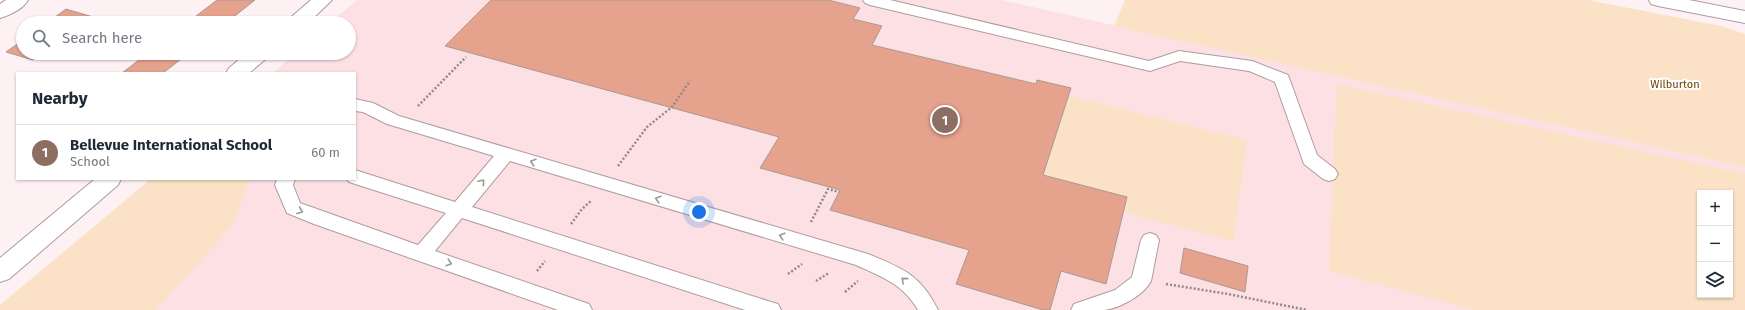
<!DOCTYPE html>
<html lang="en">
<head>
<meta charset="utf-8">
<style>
  :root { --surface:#fff; --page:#f2f2f3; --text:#1f2937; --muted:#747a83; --line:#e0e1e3; --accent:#db2777 }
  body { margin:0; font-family:"Fira Sans",sans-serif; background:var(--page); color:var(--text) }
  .controls { position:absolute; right:12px; bottom:12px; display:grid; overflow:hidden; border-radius:0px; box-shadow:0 1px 3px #0004 }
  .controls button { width:36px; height:36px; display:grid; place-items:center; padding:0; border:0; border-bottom:1px solid var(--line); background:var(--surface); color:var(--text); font:20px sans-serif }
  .you { position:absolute; left:699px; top:212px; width:14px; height:14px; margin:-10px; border:3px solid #fff; border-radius:50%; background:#1a73e8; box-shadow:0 0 0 6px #1a73e833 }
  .badge { display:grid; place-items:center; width:26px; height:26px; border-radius:50%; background:var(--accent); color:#fff; font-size:13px; font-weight:700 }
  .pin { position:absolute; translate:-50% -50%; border:2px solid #fff; box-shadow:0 1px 4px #0006 }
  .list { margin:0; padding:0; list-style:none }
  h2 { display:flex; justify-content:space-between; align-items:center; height:52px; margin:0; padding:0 16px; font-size:17px }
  h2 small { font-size:13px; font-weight:400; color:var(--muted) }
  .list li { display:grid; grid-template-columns:26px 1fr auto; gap:12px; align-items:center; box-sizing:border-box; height:56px; padding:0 16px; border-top:1px solid var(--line) }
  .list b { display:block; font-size:15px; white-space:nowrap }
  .list p { margin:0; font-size:13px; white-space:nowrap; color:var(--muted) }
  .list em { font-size:13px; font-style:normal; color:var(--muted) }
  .icon { flex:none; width:22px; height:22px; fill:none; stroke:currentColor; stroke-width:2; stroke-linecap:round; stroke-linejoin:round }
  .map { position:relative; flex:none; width:1745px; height:310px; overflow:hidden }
  .search { position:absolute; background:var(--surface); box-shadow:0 1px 3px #0004; left:16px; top:16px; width:340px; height:44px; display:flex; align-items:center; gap:10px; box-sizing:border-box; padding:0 14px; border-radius:22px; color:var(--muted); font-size:15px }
  .panel { position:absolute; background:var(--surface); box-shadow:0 1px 3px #0004; left:16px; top:72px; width:340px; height:108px; border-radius:0px }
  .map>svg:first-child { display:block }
</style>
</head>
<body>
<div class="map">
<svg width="1745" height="310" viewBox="0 0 1745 310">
  <rect width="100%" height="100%" fill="#fdf1f3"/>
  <path fill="#fce0e4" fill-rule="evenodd" d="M 357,0 L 1001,0 L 1745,167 L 1745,310 L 0,310 L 150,179 L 355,179 L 355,73 L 273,73 L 296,53 L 349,53 L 349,23 L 330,23 ZM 1700,193 L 1730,193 L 1730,295 L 1700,295 Z"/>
  <g fill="#fbe1c5" fill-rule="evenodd">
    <path d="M 1125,0 L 1588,0 L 1721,26 L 1745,34 L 1745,167 L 1114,26 Z"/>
    <path d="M 1337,84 L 1745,174 L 1745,310 L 1475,310 L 1329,271 ZM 1700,193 L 1730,193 L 1730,295 L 1700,295 Z"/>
    <path d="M 1069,96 L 1247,140 L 1233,241 L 1123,212 L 1127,197 L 1043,175 Z"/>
    <path d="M 151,179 L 250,179 L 233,224 L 156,310 L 0,310 L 0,305 Z"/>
  </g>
  <g fill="#e5a28d" stroke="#aa9994">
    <path d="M 217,0 L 255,0 L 226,23 L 187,23 Z"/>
    <path d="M 491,0 L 828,0 L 860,8 L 853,19 L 882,26 L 872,45 L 1036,84 L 1037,80 L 1071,88 L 1043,175 L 1127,197 L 1106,284 L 1061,271 L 1050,310 L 1043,310 L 956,284 L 969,250 L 830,210 L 840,190 L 760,168 L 779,137 L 445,46 Z"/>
    <path d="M 66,9 L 93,17 L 84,23 L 47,23 Z"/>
    <path d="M 23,40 L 23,53 L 43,53 L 33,60 L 6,52 Z"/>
    <path d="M 148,53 L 189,53 L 163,73 L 122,73 Z"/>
    <path d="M 1184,248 L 1248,266 L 1245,292 L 1180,273 Z"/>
  </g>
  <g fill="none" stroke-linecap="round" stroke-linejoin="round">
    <g stroke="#ae9c9f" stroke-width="2">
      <g id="lane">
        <path d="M 863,0 L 890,0 L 1149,61 L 1179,51 L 1252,61 L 1288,75 L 1317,155 L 1335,169 L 1338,174 L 1335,179 L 1329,181 L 1323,179 L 1304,164 L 1275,82 L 1249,71 L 1180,61 L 1150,71 L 870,5 L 865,3 Z"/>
        <path d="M 355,99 L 373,103 L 399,116 L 868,254 C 902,268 920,274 938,310 L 918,310 C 903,284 882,277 856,265 L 510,161 L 472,207 L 771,302 L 778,304 L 781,310 L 745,310 L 462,218 L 435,251 L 589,304 L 592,310 L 558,310 L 314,224 L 287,213 L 275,185 L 277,179 L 295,179 L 293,185 L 300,203 L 418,245 L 446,213 L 349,182 L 347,179 L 355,179 L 355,170 L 455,202 L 494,156 L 387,124 L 363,112 L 355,111 Z"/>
        <path d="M 1150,233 L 1156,235 L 1159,240 L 1151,281 C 1144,295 1119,309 1103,310 C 1093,310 1082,310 1071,310 L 1074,304 L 1115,290 L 1132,277 L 1141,240 L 1144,235 Z"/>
      </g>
    </g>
    <g stroke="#ae9c9f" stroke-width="2">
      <g id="street">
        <path d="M 6,0 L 28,0 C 23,9 10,15 0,18 L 0,4 Z"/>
        <path d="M 311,0 L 332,0 L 308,23 L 286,23 L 289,19 Z"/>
        <path d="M 247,53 L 270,53 L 267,58 L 249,73 L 226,73 L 229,68 Z"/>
        <path d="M 95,179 L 121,179 L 118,185 L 9,279 L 0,282 L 0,258 Z"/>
      </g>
    </g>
    <g stroke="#ae9c9f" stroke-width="2">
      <path id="secondary" d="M 1649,0 L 1689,0 L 1745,11 L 1745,23 L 1658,6 L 1651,4 Z"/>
    </g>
    <g stroke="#918889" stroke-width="2.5" stroke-dasharray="2 2" stroke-linecap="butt">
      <path d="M 418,106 L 466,57"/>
      <path d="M 618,166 L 647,127 L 672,107 L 690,81"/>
      <path d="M 811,222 L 828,189 L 839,192"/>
      <path d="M 571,224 L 582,209 L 592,200"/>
      <path d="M 537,271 L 545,261"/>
      <path d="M 788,274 L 802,264"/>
      <path d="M 816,281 L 829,273"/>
      <path d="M 1166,284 L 1228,294 L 1307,310"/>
      <path d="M 845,292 L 858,281"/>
    </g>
    <use href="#lane" fill="#fff" fill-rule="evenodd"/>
    <use href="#street" fill="#fff" fill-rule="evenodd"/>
    <use href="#secondary" fill="#fff" fill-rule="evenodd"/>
  </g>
  <defs><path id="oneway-chevron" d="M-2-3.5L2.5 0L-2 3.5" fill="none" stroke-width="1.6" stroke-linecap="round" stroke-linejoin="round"/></defs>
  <g stroke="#9b9898">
    <use href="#oneway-chevron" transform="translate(533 162) rotate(-163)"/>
    <use href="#oneway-chevron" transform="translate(482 182) rotate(-50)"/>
    <use href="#oneway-chevron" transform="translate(658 199) rotate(-163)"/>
    <use href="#oneway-chevron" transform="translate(300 211) rotate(22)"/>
    <use href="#oneway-chevron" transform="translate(782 236) rotate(-163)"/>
    <use href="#oneway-chevron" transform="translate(449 263) rotate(19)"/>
    <use href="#oneway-chevron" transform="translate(904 280) rotate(-139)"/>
  </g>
  <g text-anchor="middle" stroke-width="4" stroke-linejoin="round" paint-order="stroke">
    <g font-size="11" fill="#6d4300" stroke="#fff">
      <text x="1675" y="88">Wilburton</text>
    </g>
  </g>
</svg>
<div class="controls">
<button>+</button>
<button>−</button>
<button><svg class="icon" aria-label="layers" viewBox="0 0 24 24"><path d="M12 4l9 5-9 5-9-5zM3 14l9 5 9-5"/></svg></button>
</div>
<div class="you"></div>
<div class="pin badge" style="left:945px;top:120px;background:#8d6e63">1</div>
<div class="search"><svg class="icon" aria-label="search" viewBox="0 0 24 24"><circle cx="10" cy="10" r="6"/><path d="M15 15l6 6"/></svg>Search here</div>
<section class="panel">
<h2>Nearby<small></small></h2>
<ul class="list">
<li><span class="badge" style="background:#8d6e63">1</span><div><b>Bellevue International School</b><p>School</p></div><em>60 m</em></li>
</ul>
</section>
</div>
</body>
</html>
